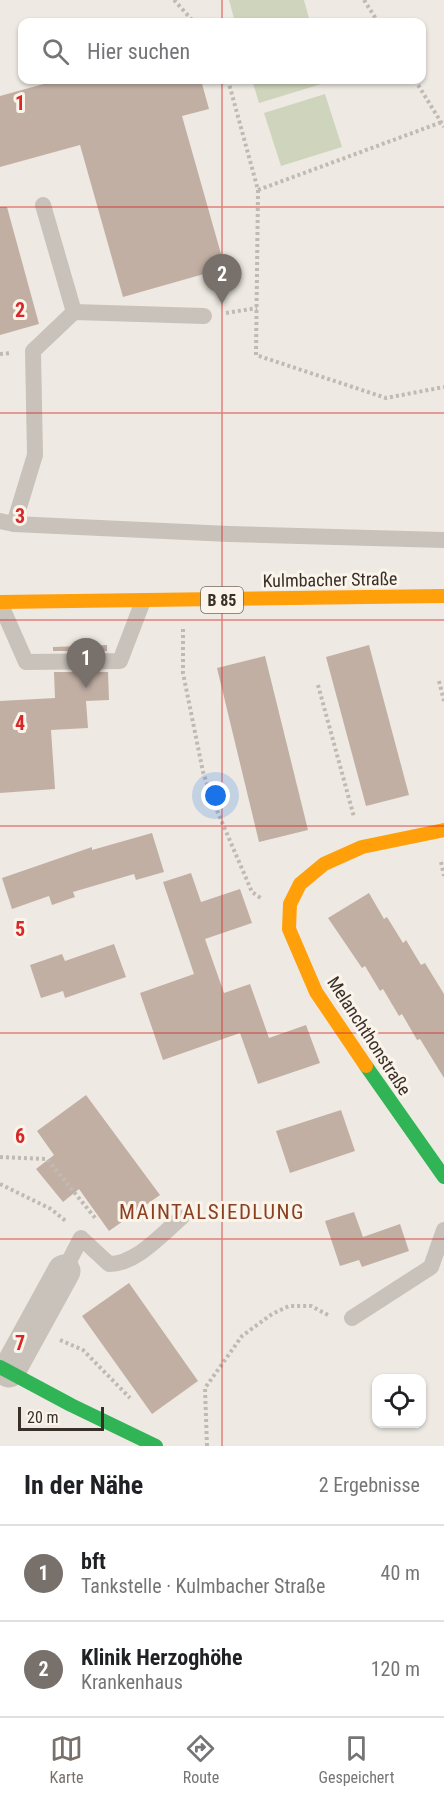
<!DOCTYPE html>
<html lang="de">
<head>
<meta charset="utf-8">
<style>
  :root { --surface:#fff; --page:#f6f6f6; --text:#202124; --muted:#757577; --line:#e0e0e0; --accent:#78706a }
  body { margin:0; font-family:"Roboto Condensed",sans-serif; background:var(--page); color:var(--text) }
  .controls { position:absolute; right:18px; bottom:18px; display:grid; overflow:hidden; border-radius:12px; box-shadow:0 2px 4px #0004 }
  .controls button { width:54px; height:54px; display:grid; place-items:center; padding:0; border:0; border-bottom:2px solid var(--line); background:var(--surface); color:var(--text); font:30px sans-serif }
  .scale { position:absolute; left:18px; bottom:15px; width:86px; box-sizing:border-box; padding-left:6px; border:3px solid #392f29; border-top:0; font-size:16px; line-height:21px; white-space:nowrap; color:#392f29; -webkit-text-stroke:4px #faf4eb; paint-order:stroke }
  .you { position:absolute; left:216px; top:796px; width:21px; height:21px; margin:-15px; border:4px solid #fff; border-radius:50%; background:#1a73e8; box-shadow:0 0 0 9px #1a73e833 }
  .badge { display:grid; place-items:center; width:39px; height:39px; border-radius:50%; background:var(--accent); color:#fff; font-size:20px; font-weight:700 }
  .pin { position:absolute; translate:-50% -50px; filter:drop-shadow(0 2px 3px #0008) }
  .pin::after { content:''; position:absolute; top:32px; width:21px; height:18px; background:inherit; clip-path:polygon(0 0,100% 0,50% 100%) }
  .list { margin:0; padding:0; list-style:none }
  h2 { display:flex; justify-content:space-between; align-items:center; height:78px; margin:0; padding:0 24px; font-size:26px }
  h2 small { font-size:20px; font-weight:400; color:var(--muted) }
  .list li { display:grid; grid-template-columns:39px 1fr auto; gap:18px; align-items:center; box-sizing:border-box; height:96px; padding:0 24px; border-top:2px solid var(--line) }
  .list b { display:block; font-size:22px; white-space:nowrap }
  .list p { margin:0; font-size:20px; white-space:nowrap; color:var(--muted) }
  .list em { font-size:20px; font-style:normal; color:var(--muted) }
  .icon { flex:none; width:33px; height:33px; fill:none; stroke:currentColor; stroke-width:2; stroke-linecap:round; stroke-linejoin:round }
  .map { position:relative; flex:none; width:444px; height:1446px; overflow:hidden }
  .search { position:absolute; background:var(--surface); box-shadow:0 2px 4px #0004; left:18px; right:18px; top:18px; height:66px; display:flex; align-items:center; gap:15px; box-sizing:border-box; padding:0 21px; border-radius:12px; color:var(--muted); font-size:22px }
  .sheet { height:270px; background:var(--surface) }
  nav { display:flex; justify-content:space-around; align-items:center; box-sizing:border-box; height:84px; border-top:2px solid var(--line); background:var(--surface); font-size:16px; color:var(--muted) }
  nav a { display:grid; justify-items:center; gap:3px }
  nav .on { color:var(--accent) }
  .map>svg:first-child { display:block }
</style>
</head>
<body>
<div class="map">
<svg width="444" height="1446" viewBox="0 0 444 1446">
  <rect width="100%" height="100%" fill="#eeeae3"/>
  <g fill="#ced5bc">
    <path d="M 229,0 L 304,0 L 310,22 L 235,22 Z"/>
    <path d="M 252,80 L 327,80 L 328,82 L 259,103 Z"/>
    <path d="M 325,94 L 342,147 L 281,166 L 264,113 Z"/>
  </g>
  <g fill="#c2afa4">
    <path d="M 58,80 L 201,80 L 209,109 L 182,116 L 225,268 L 123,297 L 80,145 L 0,167 L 0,96 Z"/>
    <path d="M 0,207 L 7,207 L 39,324 L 0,335 Z"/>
    <path d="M 107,645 L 107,651 L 53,651 L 53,647 Z"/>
    <path d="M 369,645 L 409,795 L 366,806 L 326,657 Z"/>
    <path d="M 265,656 L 308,830 L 259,842 L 217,668 Z"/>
    <path d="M 54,672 L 108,672 L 109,700 L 86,701 L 88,728 L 51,730 L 55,789 L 0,793 L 0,701 L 55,698 Z"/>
    <path d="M 152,833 L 164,872 L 136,880 L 134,874 L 73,892 L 75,897 L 52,905 L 49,896 L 12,909 L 2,878 L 92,847 L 92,850 Z"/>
    <path d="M 191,873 L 201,902 L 240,889 L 252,923 L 205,939 L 224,993 L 250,984 L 269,1038 L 306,1025 L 320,1063 L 258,1084 L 240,1033 L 163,1060 L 140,993 L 194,974 L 163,882 Z"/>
    <path d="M 369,893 L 384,919 L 387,917 L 403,943 L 406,940 L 421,965 L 425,963 L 444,994 L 444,1078 L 420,1039 L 417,1040 L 402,1014 L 399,1016 L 383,989 L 380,991 L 365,966 L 362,968 L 328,918 Z"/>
    <path d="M 114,944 L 126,977 L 65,998 L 63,991 L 41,998 L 30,965 L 62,954 L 65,961 Z"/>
    <path d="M 86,1095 L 160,1195 L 109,1231 L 79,1189 L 63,1202 L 36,1169 L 54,1155 L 37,1131 Z"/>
    <path d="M 341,1110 L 355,1151 L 290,1173 L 276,1131 Z"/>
    <path d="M 354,1212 L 363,1237 L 400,1224 L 409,1251 L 362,1267 L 359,1260 L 340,1266 L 325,1221 Z"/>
    <path d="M 129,1283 L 198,1381 L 152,1414 L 82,1316 Z"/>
  </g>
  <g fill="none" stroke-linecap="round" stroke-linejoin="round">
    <g stroke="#c1bab4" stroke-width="4" stroke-dasharray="3 3" stroke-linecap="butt">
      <path d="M 174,0 L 194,22"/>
      <path d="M 364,0 L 378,22"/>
      <path d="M 228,80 L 258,190 L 256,355 L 386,398 L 444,387"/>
      <path d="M 415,80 L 444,127"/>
      <path d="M 258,190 L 442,122"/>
      <path d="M 226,313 L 257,308"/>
      <path d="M 0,354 L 11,353"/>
      <path d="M 183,629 L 183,673 L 203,772 L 212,799 L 252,892 L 262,899"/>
      <path d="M 439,681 L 444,701"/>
      <path d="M 318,685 L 354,817"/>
      <path d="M 441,862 L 444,876"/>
      <path d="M 0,1157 L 47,1159 L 96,1219"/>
      <path d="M 0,1184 L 51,1209 L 67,1222"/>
      <path d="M 60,1340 L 83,1350 L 130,1398"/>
      <path d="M 207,1446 L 205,1388 L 242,1336 L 272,1314 L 289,1306 L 311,1306 L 330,1316"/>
    </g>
    <g stroke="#c8c2bb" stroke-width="16">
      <path d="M 74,312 L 204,316"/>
      <path d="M 0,521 L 14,524 L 229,534 L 444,540"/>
      <path d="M 14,524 L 35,455 L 33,351 L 74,312 L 43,205"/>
      <path d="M 0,603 L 26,662 L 120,661 L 143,601"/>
      <path d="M 64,1271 L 81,1238 L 109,1264 C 136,1264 161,1235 181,1218"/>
      <path d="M 352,1318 L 431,1267 L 444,1230"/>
    </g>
    <path stroke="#c8c2bb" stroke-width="33" d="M 9,1371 L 64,1271"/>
    <g stroke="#30b455" stroke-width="14">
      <path d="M 366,1066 L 444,1177"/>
      <path d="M 0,1367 L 71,1405 L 156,1446"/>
    </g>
    <g stroke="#ff9f0a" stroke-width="14">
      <path d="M 0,602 L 444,596"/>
      <path d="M 366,1066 L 316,992 L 289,929 L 290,904 L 300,884 L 324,864 L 362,847 L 444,830"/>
    </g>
  </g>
  <path fill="none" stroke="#d62828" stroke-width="1.5" stroke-opacity="0.55" d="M 222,0 L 222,22M 222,80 L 222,1446M 0,207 L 444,207M 0,413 L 444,413M 0,620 L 444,620M 0,826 L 444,826M 0,1033 L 444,1033M 0,1239 L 444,1239"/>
  <g text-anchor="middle" stroke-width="6" stroke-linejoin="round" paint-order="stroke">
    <rect fill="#faf4eb" stroke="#736a63" stroke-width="1.5" x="201" y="587" width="42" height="26" rx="4.5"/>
    <g font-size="16" font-weight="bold" fill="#392f29">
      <text x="222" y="606">B 85</text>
    </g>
    <g font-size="18" fill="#392f29" stroke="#faf4eb">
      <text transform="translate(330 580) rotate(-1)" y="6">Kulmbacher Straße</text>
      <text transform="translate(369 1036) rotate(57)" y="6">Melanchthonstraße</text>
    </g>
    <g font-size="21" letter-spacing="1.5" fill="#8a4021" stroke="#faf4eb">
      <text x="212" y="1219">MAINTALSIEDLUNG</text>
    </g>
  </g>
  <g font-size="20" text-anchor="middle" font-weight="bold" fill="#d62828" stroke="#faf4eb" stroke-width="6" stroke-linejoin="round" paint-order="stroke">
    <text x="20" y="110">1</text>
    <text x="20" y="317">2</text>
    <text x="20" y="523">3</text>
    <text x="20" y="730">4</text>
    <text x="20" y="936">5</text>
    <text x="20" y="1143">6</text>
    <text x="20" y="1350">7</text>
  </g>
</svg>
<div class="controls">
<button><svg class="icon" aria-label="locate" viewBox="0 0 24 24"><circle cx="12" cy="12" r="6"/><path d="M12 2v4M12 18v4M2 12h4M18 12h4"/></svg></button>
</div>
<div class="scale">20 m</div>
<div class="you"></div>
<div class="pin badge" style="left:86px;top:688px">1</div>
<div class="pin badge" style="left:222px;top:304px">2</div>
<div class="search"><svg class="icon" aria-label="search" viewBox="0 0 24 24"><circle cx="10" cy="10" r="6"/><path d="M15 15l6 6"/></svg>Hier suchen</div>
</div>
<section class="sheet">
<h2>In der Nähe<small>2 Ergebnisse</small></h2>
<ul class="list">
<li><span class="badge">1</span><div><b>bft</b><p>Tankstelle · Kulmbacher Straße</p></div><em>40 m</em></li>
<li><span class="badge">2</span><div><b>Klinik Herzoghöhe</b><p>Krankenhaus</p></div><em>120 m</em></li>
</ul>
</section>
<nav>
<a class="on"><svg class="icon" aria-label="map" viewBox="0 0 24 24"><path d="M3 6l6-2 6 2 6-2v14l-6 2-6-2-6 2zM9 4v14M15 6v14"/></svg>Karte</a>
<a><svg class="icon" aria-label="directions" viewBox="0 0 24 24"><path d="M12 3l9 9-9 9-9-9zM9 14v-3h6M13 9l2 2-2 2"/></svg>Route</a>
<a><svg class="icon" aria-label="saved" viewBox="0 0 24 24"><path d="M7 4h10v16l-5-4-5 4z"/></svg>Gespeichert</a>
</nav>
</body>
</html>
